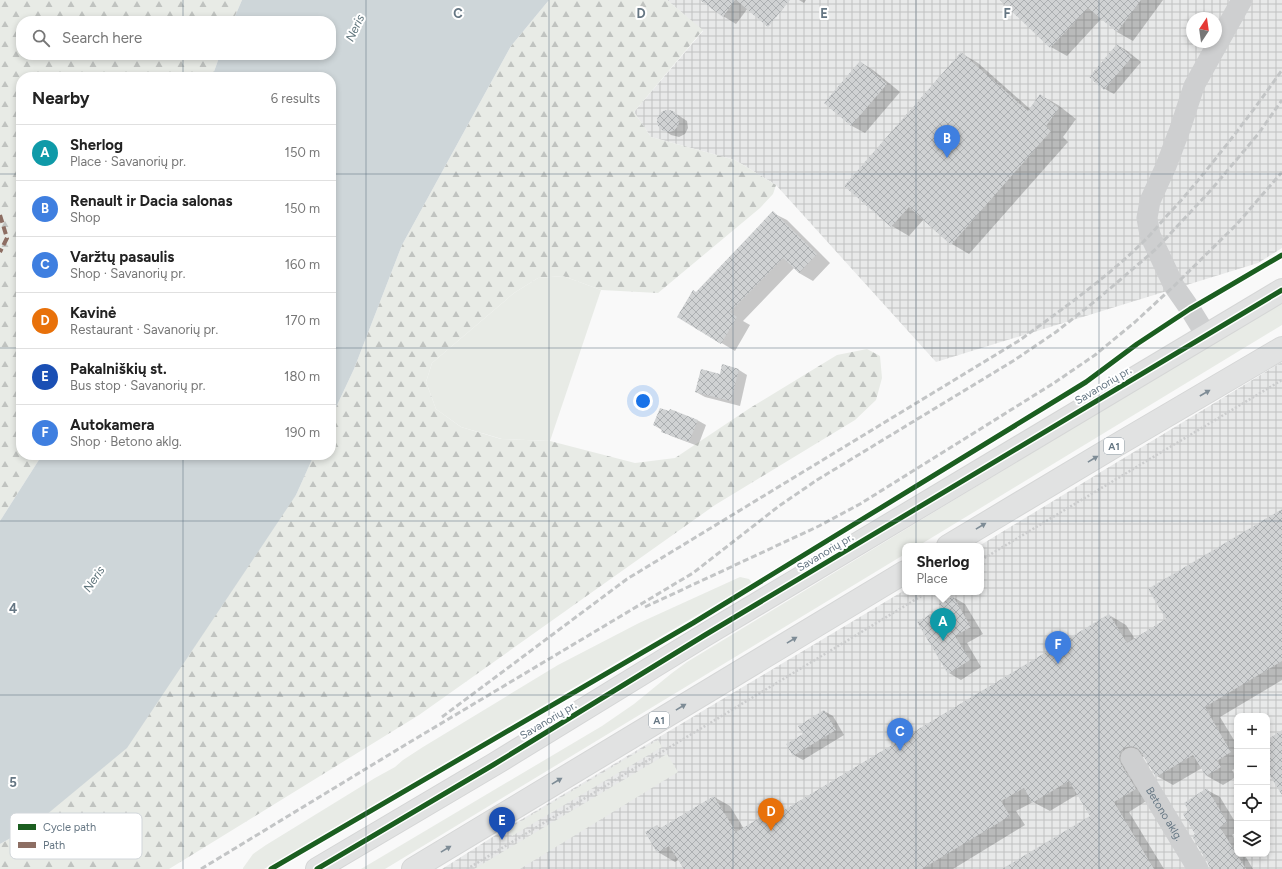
<!DOCTYPE html>
<html lang="en">
<head>
<meta charset="utf-8">
<style>
  :root { --surface:#fff; --page:#f6f6f6; --text:#222; --muted:#767676; --line:#e0e0e0; --accent:#2563eb }
  body { margin:0; font-family:Figtree,sans-serif; background:var(--page); color:var(--text) }
  .controls { position:absolute; right:12px; bottom:12px; display:grid; overflow:hidden; border-radius:8px; box-shadow:0 2px 6px #0003 }
  .controls button { width:36px; height:36px; display:grid; place-items:center; padding:0; border:0; border-bottom:1px solid var(--line); background:var(--surface); color:var(--text); font:20px sans-serif }
  .compass { position:absolute; left:1186px; top:12px; width:36px; height:36px; border-radius:50%; background:var(--surface); box-shadow:0 2px 6px #0003; rotate:13deg }
  .you { position:absolute; left:643px; top:401px; width:14px; height:14px; margin:-10px; border:3px solid #fff; border-radius:50%; background:#1a73e8; box-shadow:0 0 0 6px #1a73e833 }
  .badge { display:grid; place-items:center; width:26px; height:26px; border-radius:50%; background:var(--accent); color:#fff; font-size:13px; font-weight:700 }
  .pin { position:absolute; translate:-50% -33px; filter:drop-shadow(0 1px 2px #0008) }
  .pin::after { content:''; position:absolute; top:21px; width:14px; height:12px; background:inherit; clip-path:polygon(0 0,100% 0,50% 100%) }
  .popup { position:absolute; left:902px; top:543px; width:82px; height:52px; box-sizing:border-box; display:grid; place-content:center; border-radius:8px; background:var(--surface); filter:drop-shadow(0 1px 3px #0005); font-size:13px; white-space:nowrap; color:var(--muted) }
  .popup b { font-size:15px; color:var(--text) }
  .popup::after { content:''; position:absolute; left:50%; top:100%; margin-left:-8px; border:8px solid transparent; border-top-color:var(--surface) }
  .list { margin:0; padding:0; list-style:none }
  h2 { display:flex; justify-content:space-between; align-items:center; height:52px; margin:0; padding:0 16px; font-size:17px }
  h2 small { font-size:13px; font-weight:400; color:var(--muted) }
  .list li { display:grid; grid-template-columns:26px 1fr auto; gap:12px; align-items:center; box-sizing:border-box; height:56px; padding:0 16px; border-top:1px solid var(--line) }
  .list b { display:block; font-size:15px; white-space:nowrap }
  .list p { margin:0; font-size:13px; white-space:nowrap; color:var(--muted) }
  .list em { font-size:13px; font-style:normal; color:var(--muted) }
  .icon { flex:none; width:22px; height:22px; fill:none; stroke:currentColor; stroke-width:2; stroke-linecap:round; stroke-linejoin:round }
  .map { position:relative; flex:none; width:1282px; height:869px; overflow:hidden }
  .search { position:absolute; background:var(--surface); box-shadow:0 2px 6px #0003; left:16px; top:16px; width:320px; height:44px; display:flex; align-items:center; gap:10px; box-sizing:border-box; padding:0 14px; border-radius:16px; color:var(--muted); font-size:15px }
  .panel { position:absolute; background:var(--surface); box-shadow:0 2px 6px #0003; left:16px; top:72px; width:320px; height:388px; border-radius:16px }
  .map>svg:first-child { display:block }
</style>
</head>
<body>
<div class="map">
<svg width="1282" height="869" viewBox="0 0 1282 869">
  <defs>
    <pattern id="industrial-grid" width="8" height="8" patternUnits="userSpaceOnUse"><rect width="8" height="8" fill="#e8e9e9"/><path d="M0 4h8M4 0v8" fill="none" stroke="#c0c1c2"/></pattern>
    <pattern id="forest-firs" width="22" height="20" patternUnits="userSpaceOnUse"><rect width="22" height="20" fill="#e8ebe6"/><path d="M5 1l3.5 6h-7zM16 11l3.5 6h-7z" fill="#c0c3c0"/></pattern>
    <pattern id="building-cross-hatch" width="8" height="8" patternUnits="userSpaceOnUse"><rect width="8" height="8" fill="#d0d2d3"/><path d="M0 0l8 8M0 8l8-8" fill="none" stroke="#acafb1"/></pattern>
  </defs>
  <rect width="100%" height="100%" fill="#f9f9f9"/>
  <g fill="url(#industrial-grid)" fill-rule="evenodd">
    <path d="M 667,0 L 1282,0 L 1282,248 L 1258,263 L 936,362 L 776,185 L 735,160 L 651,137 L 634,112 L 703,31 ZM 1192,18 L 1216,18 L 1216,42 L 1192,42 Z"/>
    <path d="M 1282,362 L 1282,869 L 442,869 L 502,831 L 905,590 L 905,592 L 981,592 L 981,546 L 979,546 ZM 1237,716 L 1267,716 L 1267,854 L 1237,854 Z"/>
  </g>
  <g fill="#e8ebe6">
    <path d="M 563,276 L 601,290 L 550,441 L 502,439 L 461,427 L 436,409 L 426,382 L 432,363 L 514,293 L 538,278 Z"/>
    <path d="M 1282,301 L 1282,325 L 918,546 L 905,546 L 905,554 L 385,869 L 361,869 L 602,726 L 634,704 L 672,673 L 687,662 Z"/>
    <path d="M 740,577 L 749,579 L 752,583 L 264,869 L 243,869 L 243,868 L 253,854 L 266,845 L 375,778 L 395,767 L 403,760 L 423,747 L 558,665 L 639,623 Z"/>
    <path d="M 658,740 L 662,747 L 512,836 L 508,829 Z"/>
    <path d="M 667,754 L 678,772 L 520,869 L 474,869 Z"/>
  </g>
  <g fill="url(#forest-firs)">
    <path d="M 0,0 L 242,0 L 233,21 L 21,21 L 21,55 L 220,55 L 212,77 L 21,77 L 21,455 L 42,455 L 0,521 Z"/>
    <path d="M 549,0 L 667,0 L 703,30 L 634,112 L 651,137 L 735,160 L 776,185 L 773,194 L 760,208 L 658,293 L 601,290 L 563,276 L 538,278 L 514,293 L 432,363 L 426,382 L 436,409 L 461,427 L 501,439 L 550,441 L 635,463 L 675,458 L 750,408 L 837,355 L 867,349 L 880,356 L 882,378 L 876,400 L 855,420 L 715,505 L 419,715 L 169,869 L 0,869 L 0,844 L 34,825 L 296,495 L 314,455 L 331,455 L 331,418 L 354,369 L 402,245 L 511,46 Z"/>
  </g>
  <g fill="#ced6d9">
    <path d="M 242,0 L 549,0 L 511,46 L 402,245 L 354,369 L 331,418 L 331,77 L 212,77 L 220,55 L 331,55 L 331,21 L 233,21 Z"/>
    <path d="M 42,455 L 314,455 L 296,495 L 127,748 L 34,825 L 0,844 L 0,521 Z"/>
  </g>
  <g fill="#0003">
    <path d="M 702,0 L 741,0 L 748,8 L 736,24 L 723,16 Z"/>
    <path d="M 799,0 L 806,0 L 804,3 Z"/>
    <path d="M 1001,0 L 1163,0 L 1133,41 L 1117,32 L 1102,18 L 1067,56 L 1051,47 Z"/>
    <path d="M 1117,45 L 1126,50 L 1141,62 L 1114,94 L 1105,89 L 1090,77 Z"/>
    <path d="M 961,53 L 978,63 L 1030,109 L 1040,95 L 1058,105 L 1076,119 L 1063,137 L 1068,142 L 969,254 L 952,244 L 924,219 L 909,236 L 892,226 L 845,186 Z"/>
    <path d="M 860,62 L 873,70 L 900,92 L 865,133 L 852,126 L 825,103 Z"/>
    <path d="M 668,111 L 675,113 L 687,121 L 688,128 L 685,134 L 679,137 L 671,135 L 660,127 L 658,120 L 661,114 Z"/>
    <path d="M 773,213 L 787,220 L 830,263 L 813,281 L 799,273 L 794,268 L 743,321 L 750,325 L 735,351 L 678,317 L 696,293 Z"/>
    <path d="M 739,370 L 747,375 L 740,406 L 705,397 L 696,392 L 721,375 Z"/>
    <path d="M 697,420 L 706,425 L 698,446 L 671,436 L 654,425 Z"/>
    <path d="M 1282,510 L 1282,680 L 1220,717 L 1237,745 L 1237,768 L 1232,770 L 1236,777 L 1223,785 L 1207,776 L 1202,768 L 1173,785 L 1157,776 L 1145,756 L 1141,757 L 1151,798 L 1129,812 L 1164,869 L 1004,869 L 1092,817 L 1078,794 L 1050,811 L 1033,802 L 1016,811 L 1025,825 L 953,869 L 685,869 L 679,859 L 675,862 L 658,852 L 657,826 L 662,829 L 714,797 L 730,806 L 744,829 L 778,808 L 784,811 L 1109,615 L 1126,625 L 1135,639 L 1167,619 Z"/>
    <path d="M 953,597 L 965,604 L 983,634 L 967,643 L 981,667 L 961,680 L 949,673 L 942,608 Z"/>
    <path d="M 824,711 L 833,716 L 844,735 L 803,760 L 794,755 L 804,735 Z"/>
    <path d="M 1207,790 L 1220,797 L 1237,825 L 1237,832 L 1232,835 L 1237,842 L 1237,854 L 1244,854 L 1253,869 L 1211,869 L 1197,834 L 1190,811 Z"/>
  </g>
  <g fill="url(#building-cross-hatch)">
    <path d="M 700,0 L 735,0 L 723,17 Z"/>
    <path d="M 736,0 L 790,0 L 768,27 Z"/>
    <path d="M 1000,0 L 1141,0 L 1117,32 L 1088,8 L 1050,48 Z"/>
    <path d="M 1117,44 L 1132,57 L 1104,90 L 1089,77 Z"/>
    <path d="M 961,52 L 1028,111 L 1040,94 L 1059,108 L 1046,126 L 1051,131 L 951,245 L 909,207 L 891,227 L 844,186 Z"/>
    <path d="M 860,61 L 887,84 L 851,126 L 824,103 Z"/>
    <circle cx="668" cy="121" r="11"/>
    <path d="M 773,211 L 817,254 L 799,273 L 783,258 L 730,312 L 737,317 L 721,344 L 677,317 L 693,290 L 696,292 Z"/>
    <path d="M 722,364 L 739,369 L 731,401 L 695,392 L 701,369 L 720,374 Z"/>
    <path d="M 660,408 L 669,411 L 670,409 L 698,420 L 689,442 L 661,432 L 662,429 L 653,425 Z"/>
    <path d="M 1282,509 L 1282,661 L 1205,707 L 1231,752 L 1217,761 L 1221,767 L 1206,776 L 1193,755 L 1156,777 L 1141,752 L 1137,748 L 1130,746 L 1124,748 L 1120,753 L 1119,759 L 1121,764 L 1136,789 L 1114,802 L 1154,869 L 1002,869 L 1090,816 L 1069,781 L 1032,803 L 1024,788 L 1001,801 L 1010,816 L 922,869 L 684,869 L 669,846 L 657,853 L 645,832 L 657,825 L 659,829 L 714,796 L 736,832 L 778,807 L 781,812 L 1109,614 L 1127,643 L 1166,619 L 1148,589 Z"/>
    <path d="M 953,596 L 971,627 L 955,636 L 970,660 L 948,674 L 917,622 L 941,608 L 939,604 Z"/>
    <path d="M 824,710 L 836,730 L 793,756 L 786,744 L 803,734 L 798,726 Z"/>
    <path d="M 1282,730 L 1282,795 L 1267,771 L 1267,740 Z"/>
    <path d="M 1207,788 L 1227,822 L 1220,827 L 1246,869 L 1210,869 L 1208,863 L 1192,836 L 1195,834 L 1183,814 L 1188,810 L 1184,803 Z"/>
  </g>
  <g fill="none" stroke-linecap="round" stroke-linejoin="round">
    <g stroke="#d5d6d6" stroke-width="24">
      <g id="trunk">
        <path d="M 948,546 L 1110,449 L 1282,348"/>
        <path d="M 317,869 L 493,765 L 705,635 L 1282,290"/>
        <path d="M 413,869 L 905,572"/>
      </g>
    </g>
    <g stroke="#cbcccd" stroke-width="2.5" stroke-dasharray="2 2" stroke-linecap="butt">
      <path d="M 981,560 L 1282,380"/>
      <path d="M 467,869 L 928,592"/>
    </g>
    <g stroke="#cecfd0" stroke-width="21">
      <path d="M 1206,335 L 1190,309 L 1174,286 L 1150,235 L 1147,218 L 1150,201 L 1166,166 L 1180,129 L 1194,86 L 1242,0"/>
      <path id="s1" d="M 1131,758 L 1198,869"/>
    </g>
    <use href="#trunk" stroke="#e1e2e2" stroke-width="22"/>
    <g stroke="#c3c5c6" stroke-width="3" stroke-dasharray="6 3" stroke-linecap="butt">
      <path d="M 645,607 L 819,526 L 860,504 L 1054,383 L 1095,355 L 1135,322 L 1174,286 L 1237,224 L 1282,172"/>
      <path d="M 442,717 L 627,579 L 1020,340 C 1065,307 1111,275 1150,235 C 1159,225 1168,214 1178,204 C 1215,161 1249,117 1282,70"/>
      <path d="M 201,869 L 405,745 L 693,573 L 779,506 L 817,480 L 1013,361 L 1056,332 L 1099,298 L 1156,249 L 1211,190 L 1259,133 L 1282,100"/>
    </g>
    <path stroke="#8d6e63" stroke-width="4" stroke-dasharray="8 4" stroke-linecap="butt" d="M 0,215 L 7,238 L 0,252"/>
    <g stroke="#fff" stroke-width="8">
      <g id="cycleway">
        <path d="M 271,869 L 693,623 L 1086,382 L 1137,344 L 1190,309 L 1282,255"/>
        <path d="M 317,869 L 493,765 L 705,635 L 1282,290"/>
      </g>
    </g>
    <use href="#cycleway" stroke="#1b5e20" stroke-width="5"/>
  </g>
  <defs><path id="oneway-solid" d="M-6-.8H1V-3.2L6.5 0L1 3.2V.8H-6Z"/></defs>
  <g fill="#7e8c96">
    <use href="#oneway-solid" transform="translate(1205 393) rotate(-30)"/>
    <use href="#oneway-solid" transform="translate(1093 459) rotate(-31)"/>
    <use href="#oneway-solid" transform="translate(981 526) rotate(-31)"/>
    <use href="#oneway-solid" transform="translate(792 640) rotate(-31)"/>
    <use href="#oneway-solid" transform="translate(681 707) rotate(-31)"/>
    <use href="#oneway-solid" transform="translate(557 781) rotate(-31)"/>
    <use href="#oneway-solid" transform="translate(446 849) rotate(-31)"/>
  </g>
  <path fill="none" stroke="#657683" stroke-width="1" stroke-opacity="0.55" d="M 183,0 L 183,21M 366,0 L 366,869M 549,0 L 549,869M 733,0 L 733,869M 916,0 L 916,869M 1099,0 L 1099,869M 183,55 L 183,77M 0,174 L 21,174M 331,174 L 1282,174M 0,348 L 21,348M 331,348 L 1282,348M 183,455 L 183,869M 0,521 L 1282,521M 0,695 L 1282,695"/>
  <g text-anchor="middle" stroke-width="4" stroke-linejoin="round" paint-order="stroke">
    <g fill="#fff" stroke="#939fa8" stroke-width="1">
      <rect x="1104" y="438" width="20" height="16" rx="3"/>
      <rect x="649" y="712" width="20" height="16" rx="3"/>
    </g>
    <g font-size="10" font-weight="bold" fill="#657683">
      <text x="1114" y="450">A1</text>
      <text x="659" y="724">A1</text>
    </g>
    <g font-size="11" fill="#657683" stroke="#fff">
      <text transform="translate(1103 385) rotate(-31)" y="4">Savanorių pr.</text>
      <text transform="translate(825 552) rotate(-31)" y="4">Savanorių pr.</text>
      <text transform="translate(548 720) rotate(-31)" y="4">Savanorių pr.</text>
      <text dy="4" stroke="none"><textPath href="#s1" startOffset="65">Betono aklg.</textPath></text>
    </g>
    <g font-size="12" font-style="italic" fill="#60757c" stroke="#fff">
      <text transform="translate(355 28) rotate(-65)" y="4">Neris</text>
      <text transform="translate(94 579) rotate(-56)" y="4">Neris</text>
    </g>
  </g>
  <rect x="10" y="813" width="132" height="46" rx="6" fill="#fff" stroke="#d1d6da" stroke-width="1"/>
  <rect x="18" y="824" width="18" height="6" fill="#1b5e20"/>
  <rect x="18" y="842" width="18" height="6" fill="#8d6e63"/>
  <g font-size="11" fill="#657683">
    <text x="43" y="831">Cycle path</text>
    <text x="43" y="849">Path</text>
  </g>
  <g font-size="13" text-anchor="middle" font-weight="bold" fill="#657683" stroke="#fff" stroke-width="4" stroke-linejoin="round" paint-order="stroke">
    <text x="458" y="18">C</text>
    <text x="641" y="18">D</text>
    <text x="824" y="18">E</text>
    <text x="1007" y="18">F</text>
    <text x="13" y="613">4</text>
    <text x="13" y="787">5</text>
  </g>
</svg>
<div class="controls">
<button>+</button>
<button>−</button>
<button><svg class="icon" aria-label="locate" viewBox="0 0 24 24"><circle cx="12" cy="12" r="6"/><path d="M12 2v4M12 18v4M2 12h4M18 12h4"/></svg></button>
<button><svg class="icon" aria-label="layers" viewBox="0 0 24 24"><path d="M12 4l9 5-9 5-9-5zM3 14l9 5 9-5"/></svg></button>
</div>
<svg class="compass" viewBox="-18 -18 36 36"><path d="M0-13l5 13h-10z" fill="#e53935"/><path d="M0 13l5-13h-10z" fill="#767676"/></svg>
<div class="you"></div>
<div class="pin badge" style="left:943px;top:641px;background:#0f9aa8">A</div>
<div class="popup"><b>Sherlog</b>Place</div>
<div class="pin badge" style="left:947px;top:158px;background:#3f7fe0">B</div>
<div class="pin badge" style="left:900px;top:751px;background:#3f7fe0">C</div>
<div class="pin badge" style="left:771px;top:831px;background:#e8710a">D</div>
<div class="pin badge" style="left:502px;top:840px;background:#1a4fb4">E</div>
<div class="pin badge" style="left:1058px;top:664px;background:#3f7fe0">F</div>
<div class="search"><svg class="icon" aria-label="search" viewBox="0 0 24 24"><circle cx="10" cy="10" r="6"/><path d="M15 15l6 6"/></svg>Search here</div>
<section class="panel">
<h2>Nearby<small>6 results</small></h2>
<ul class="list">
<li><span class="badge" style="background:#0f9aa8">A</span><div><b>Sherlog</b><p>Place · Savanorių pr.</p></div><em>150 m</em></li>
<li><span class="badge" style="background:#3f7fe0">B</span><div><b>Renault ir Dacia salonas</b><p>Shop</p></div><em>150 m</em></li>
<li><span class="badge" style="background:#3f7fe0">C</span><div><b>Varžtų pasaulis</b><p>Shop · Savanorių pr.</p></div><em>160 m</em></li>
<li><span class="badge" style="background:#e8710a">D</span><div><b>Kavinė</b><p>Restaurant · Savanorių pr.</p></div><em>170 m</em></li>
<li><span class="badge" style="background:#1a4fb4">E</span><div><b>Pakalniškių st.</b><p>Bus stop · Savanorių pr.</p></div><em>180 m</em></li>
<li><span class="badge" style="background:#3f7fe0">F</span><div><b>Autokamera</b><p>Shop · Betono aklg.</p></div><em>190 m</em></li>
</ul>
</section>
</div>
</body>
</html>
